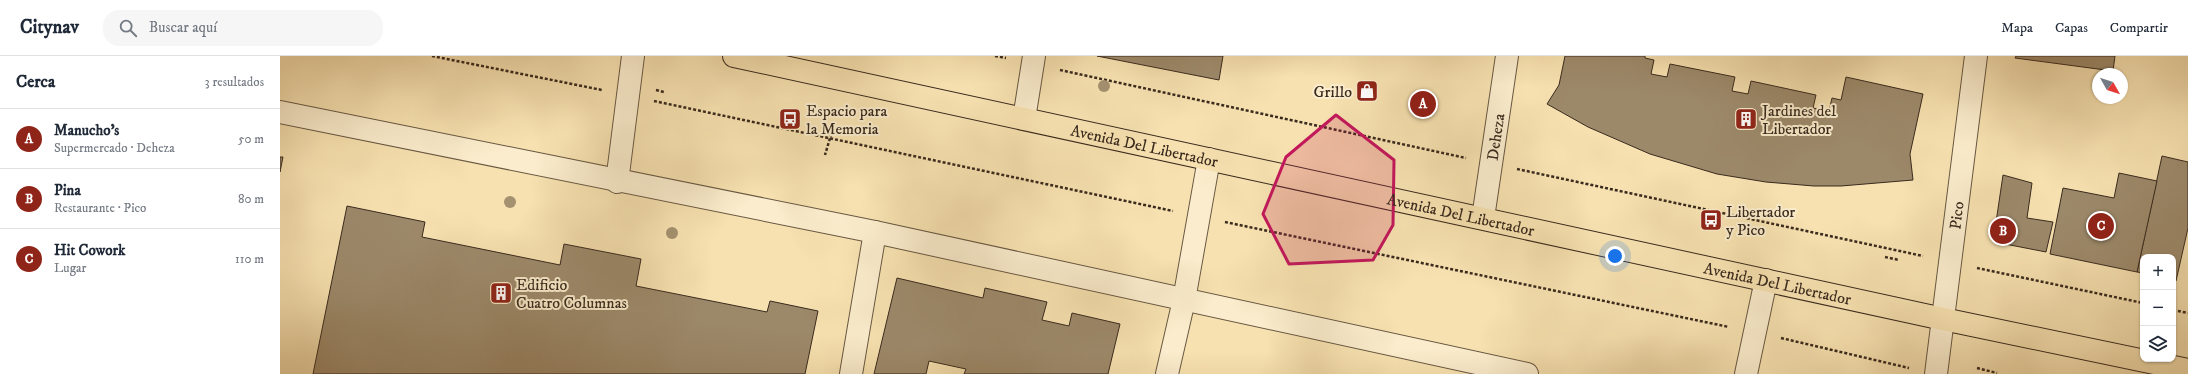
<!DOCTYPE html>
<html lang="es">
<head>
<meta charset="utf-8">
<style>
  :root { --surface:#fff; --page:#f6f6f7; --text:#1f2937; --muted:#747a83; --line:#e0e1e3; --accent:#8f2418 }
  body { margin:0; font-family:"IM FELL DW Pica",serif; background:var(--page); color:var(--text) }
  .controls { position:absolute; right:12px; bottom:12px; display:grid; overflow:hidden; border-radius:8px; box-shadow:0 1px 3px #0004 }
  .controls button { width:36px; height:36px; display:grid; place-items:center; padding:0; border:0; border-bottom:1px solid var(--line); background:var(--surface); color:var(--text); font:20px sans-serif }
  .compass { position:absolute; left:1812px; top:12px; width:36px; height:36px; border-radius:50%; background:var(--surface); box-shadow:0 1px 3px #0004; rotate:129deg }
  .you { position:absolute; left:1335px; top:200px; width:14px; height:14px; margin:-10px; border:3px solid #fff; border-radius:50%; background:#1a73e8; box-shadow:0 0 0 6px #1a73e833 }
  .badge { display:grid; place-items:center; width:26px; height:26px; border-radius:50%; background:var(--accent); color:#fff; font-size:13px; font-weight:700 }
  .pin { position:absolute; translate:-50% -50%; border:2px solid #fff; box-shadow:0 1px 4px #0006 }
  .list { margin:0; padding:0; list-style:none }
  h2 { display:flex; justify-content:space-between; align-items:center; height:52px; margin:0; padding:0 16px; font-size:17px }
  h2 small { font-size:13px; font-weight:400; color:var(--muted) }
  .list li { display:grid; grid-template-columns:26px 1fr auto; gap:12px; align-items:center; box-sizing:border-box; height:60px; padding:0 16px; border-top:1px solid var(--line) }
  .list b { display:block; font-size:15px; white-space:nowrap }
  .list p { margin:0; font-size:13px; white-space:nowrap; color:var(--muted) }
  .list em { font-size:13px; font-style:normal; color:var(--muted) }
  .icon { flex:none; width:22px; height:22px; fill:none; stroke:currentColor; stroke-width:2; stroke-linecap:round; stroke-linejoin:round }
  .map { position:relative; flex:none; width:1908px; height:318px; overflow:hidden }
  header { display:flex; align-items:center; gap:24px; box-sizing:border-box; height:56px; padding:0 20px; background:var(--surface); border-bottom:1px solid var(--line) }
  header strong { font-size:19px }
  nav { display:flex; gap:22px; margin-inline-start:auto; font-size:14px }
  .search { width:280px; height:36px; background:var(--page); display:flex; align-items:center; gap:10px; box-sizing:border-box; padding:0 14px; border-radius:16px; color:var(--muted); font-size:15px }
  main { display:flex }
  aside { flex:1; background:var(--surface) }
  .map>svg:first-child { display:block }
</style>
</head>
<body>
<header>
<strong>Citynav</strong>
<div class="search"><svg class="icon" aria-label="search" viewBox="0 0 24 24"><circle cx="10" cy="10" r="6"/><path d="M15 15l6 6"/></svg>Buscar aquí</div>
<nav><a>Mapa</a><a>Capas</a><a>Compartir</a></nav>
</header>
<main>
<aside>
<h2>Cerca<small>3 resultados</small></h2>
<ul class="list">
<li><span class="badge">A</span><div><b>Manucho's</b><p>Supermercado · Deheza</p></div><em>50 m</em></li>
<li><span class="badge">B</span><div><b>Pina</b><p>Restaurante · Pico</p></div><em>80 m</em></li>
<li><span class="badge">C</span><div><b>Hit Cowork</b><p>Lugar</p></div><em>110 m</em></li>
</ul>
</aside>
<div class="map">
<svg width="1908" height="318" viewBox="0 0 1908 318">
  <rect width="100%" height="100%" fill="#f7e1b0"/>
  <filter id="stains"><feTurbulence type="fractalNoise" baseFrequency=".005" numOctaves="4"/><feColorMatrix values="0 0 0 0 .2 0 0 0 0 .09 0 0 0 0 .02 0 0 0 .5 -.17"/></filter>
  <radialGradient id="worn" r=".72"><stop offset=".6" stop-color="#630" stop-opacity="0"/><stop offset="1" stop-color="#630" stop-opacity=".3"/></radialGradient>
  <g fill="#9c896a" stroke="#392a1e">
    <path d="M 817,0 L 943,0 L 939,24 Z"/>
    <path d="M 1285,0 L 1365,0 L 1365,2 L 1374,4 L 1371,18 L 1387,21 L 1390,8 L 1455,21 L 1452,35 L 1468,38 L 1471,25 L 1536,39 L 1533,52 L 1549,55 L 1552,42 L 1561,44 L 1566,21 L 1643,38 L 1630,98 L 1633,124 L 1561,130 L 1534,130 L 1486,126 L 1437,118 L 1370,98 L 1308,71 L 1267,48 L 1279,29 Z"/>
    <path d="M 1736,0 L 1835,0 L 1833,15 L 1735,2 Z"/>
    <path d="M 1882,100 L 1908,106 L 1908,172 L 1896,225 L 1893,224 L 1893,201 L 1863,201 L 1863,217 L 1857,216 Z"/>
    <path d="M 0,101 L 3,101 L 0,116 Z"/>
    <path d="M 1839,117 L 1877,125 L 1857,216 L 1770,198 L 1783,132 L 1834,142 Z"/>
    <path d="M 1723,119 L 1752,127 L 1747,162 L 1773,166 L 1766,196 L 1725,188 L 1715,173 Z"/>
    <path d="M 67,150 L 145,166 L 142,181 L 280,209 L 284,188 L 361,203 L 356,230 L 487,256 L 490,245 L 538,255 L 525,318 L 33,318 Z"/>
    <path d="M 617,222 L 703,242 L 705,232 L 767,246 L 762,264 L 789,270 L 792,257 L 840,268 L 828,318 L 684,318 L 686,313 L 649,305 L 646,318 L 594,318 Z"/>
  </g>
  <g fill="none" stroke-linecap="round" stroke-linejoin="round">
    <g stroke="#685842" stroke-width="24">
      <g id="pedestrian">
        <path d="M 0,56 L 595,176 L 1247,318"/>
        <path d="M 337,126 L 353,0"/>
        <path d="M 571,318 L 595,176"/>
        <path d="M 887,318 L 904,244 L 929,103"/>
        <path d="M 1466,318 L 1486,224"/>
      </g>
    </g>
    <g stroke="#685842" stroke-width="24">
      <g id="minor">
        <path d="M 744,63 L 754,0"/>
        <path id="s1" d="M 1203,162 L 1227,0"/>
        <path id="s2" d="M 1656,318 L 1696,0"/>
      </g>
    </g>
    <g stroke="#392a1e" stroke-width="24">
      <g id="primary">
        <path id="s3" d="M 454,0 L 1663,263 L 1908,314"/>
      </g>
    </g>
    <g stroke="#392a1e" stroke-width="2.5" stroke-dasharray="3 2" stroke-linecap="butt">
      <path d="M 152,0 L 322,34"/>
      <path d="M 715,0 L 726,2"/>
      <path d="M 780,14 L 1186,102"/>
      <path d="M 376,34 L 384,36"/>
      <path d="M 374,45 L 893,155"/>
      <path d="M 544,70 L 553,72 L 545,99"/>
      <path d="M 1237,113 L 1643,200"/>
      <path d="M 945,166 L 1449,271"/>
      <path d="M 1605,201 L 1619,204"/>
      <path d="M 1697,212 L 1863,247"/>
      <path d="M 1893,254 L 1908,257"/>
      <path d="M 1501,282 L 1629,312"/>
      <path d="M 1697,312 L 1717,317"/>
    </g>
    <use href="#pedestrian" stroke="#faeccc" stroke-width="22"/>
    <use href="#minor" stroke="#faeccc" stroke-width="22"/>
    <use href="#primary" stroke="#f7e1b0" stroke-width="22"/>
  </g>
  <g fill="#a49170">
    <circle cx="824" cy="30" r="6"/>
    <circle cx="230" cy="146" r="6"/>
    <circle cx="392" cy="177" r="6"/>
  </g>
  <path fill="#c2185b" fill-opacity="0.2" stroke="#c2185b" stroke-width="3" stroke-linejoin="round" d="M 1056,59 L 1114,104 L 1113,169 L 1093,204 L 1009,208 L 983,158 L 1006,101 Z"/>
  <defs>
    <g id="shop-square" transform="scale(1.15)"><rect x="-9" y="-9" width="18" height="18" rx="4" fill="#8f2418" stroke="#faeccc"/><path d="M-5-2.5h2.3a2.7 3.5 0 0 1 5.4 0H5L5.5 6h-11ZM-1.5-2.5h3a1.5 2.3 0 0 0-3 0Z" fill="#fff"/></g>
    <g id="bus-square" transform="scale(1.15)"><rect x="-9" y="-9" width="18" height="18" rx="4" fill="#8f2418" stroke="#faeccc"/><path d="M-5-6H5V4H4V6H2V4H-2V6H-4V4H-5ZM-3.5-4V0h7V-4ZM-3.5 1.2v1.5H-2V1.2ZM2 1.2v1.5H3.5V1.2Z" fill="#fff"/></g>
    <g id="building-square" transform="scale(1.15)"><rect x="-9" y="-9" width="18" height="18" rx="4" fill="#8f2418" stroke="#faeccc"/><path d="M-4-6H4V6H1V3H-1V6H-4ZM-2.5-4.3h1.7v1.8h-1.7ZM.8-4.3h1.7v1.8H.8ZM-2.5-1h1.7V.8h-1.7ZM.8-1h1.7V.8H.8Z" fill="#fff"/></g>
  </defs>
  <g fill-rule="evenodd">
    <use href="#shop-square" x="1087" y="35"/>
    <use href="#bus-square" x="510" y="63"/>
    <use href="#building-square" x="1466" y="63"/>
    <use href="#bus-square" x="1431" y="164"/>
    <use href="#building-square" x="221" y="237"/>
  </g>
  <g text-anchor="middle" stroke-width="4" stroke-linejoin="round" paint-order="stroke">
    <g font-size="16" fill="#392a1e" stroke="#faeccc" text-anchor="start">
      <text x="1072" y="41" text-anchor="end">Grillo</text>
      <text x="526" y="60">Espacio para<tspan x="526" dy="18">la Memoria</tspan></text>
      <text x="1482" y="60">Jardines del<tspan x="1482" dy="18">Libertador</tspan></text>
      <text x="1446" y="161">Libertador<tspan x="1446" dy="18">y Pico</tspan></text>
      <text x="236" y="234">Edificio<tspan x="236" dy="18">Cuatro Columnas</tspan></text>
    </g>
    <g font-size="16" fill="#392a1e" stroke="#faeccc">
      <text dy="6" stroke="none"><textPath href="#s1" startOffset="82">Deheza</textPath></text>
      <text dy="6" stroke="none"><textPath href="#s3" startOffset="420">Avenida Del Libertador</textPath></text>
      <text dy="6" stroke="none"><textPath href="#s3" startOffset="744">Avenida Del Libertador</textPath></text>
      <text dy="6" stroke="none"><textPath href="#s2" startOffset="160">Pico</textPath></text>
      <text dy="6" stroke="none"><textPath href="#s3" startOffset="1068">Avenida Del Libertador</textPath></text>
    </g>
  </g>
  <rect width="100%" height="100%" filter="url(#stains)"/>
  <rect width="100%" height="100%" fill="url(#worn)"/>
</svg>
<div class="controls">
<button>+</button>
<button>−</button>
<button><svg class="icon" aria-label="layers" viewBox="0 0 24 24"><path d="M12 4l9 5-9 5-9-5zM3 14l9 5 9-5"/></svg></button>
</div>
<svg class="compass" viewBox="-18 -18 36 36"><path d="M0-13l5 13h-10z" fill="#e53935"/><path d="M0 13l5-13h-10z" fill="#747a83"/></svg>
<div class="you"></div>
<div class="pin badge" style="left:1143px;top:48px">A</div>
<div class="pin badge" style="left:1723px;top:175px">B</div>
<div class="pin badge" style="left:1821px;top:170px">C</div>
</div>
</main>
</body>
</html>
